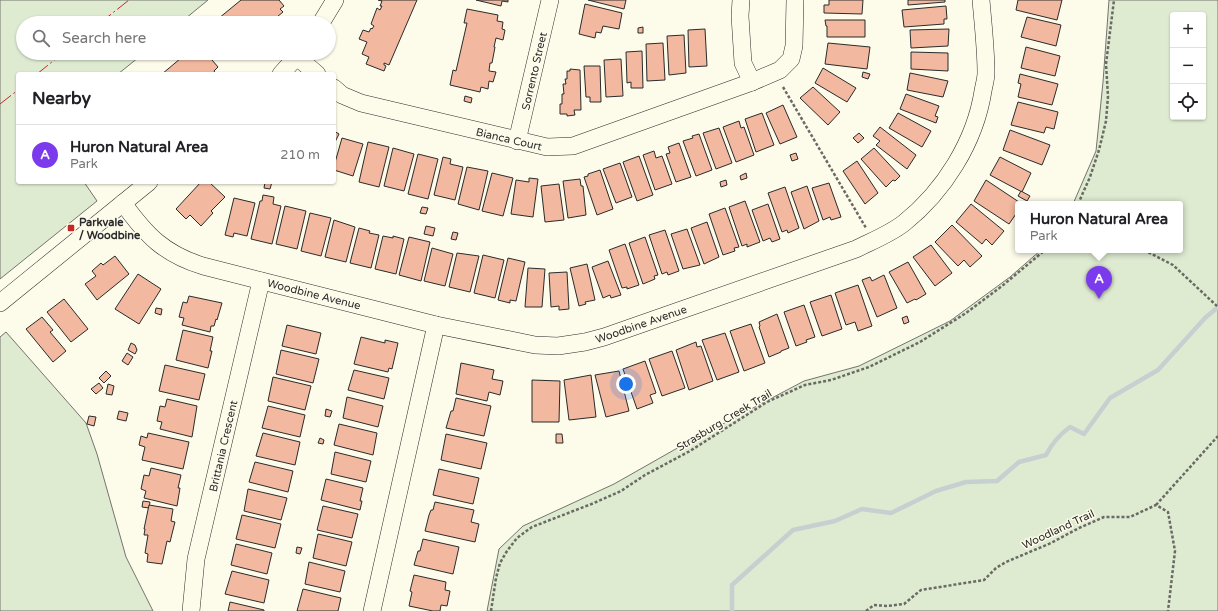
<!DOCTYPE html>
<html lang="en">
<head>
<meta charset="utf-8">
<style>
  :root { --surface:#fff; --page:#f2f2f2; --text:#202124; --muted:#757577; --line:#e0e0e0; --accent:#7c3aed }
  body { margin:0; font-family:"Varela Round",sans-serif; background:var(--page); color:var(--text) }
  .controls { position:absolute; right:12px; top:12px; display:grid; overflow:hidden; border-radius:4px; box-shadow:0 1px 3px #0004 }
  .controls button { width:36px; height:36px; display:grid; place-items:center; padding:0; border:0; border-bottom:1px solid var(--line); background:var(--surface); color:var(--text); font:20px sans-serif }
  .you { position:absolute; left:626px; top:384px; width:14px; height:14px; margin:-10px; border:3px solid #fff; border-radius:50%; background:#1a73e8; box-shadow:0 0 0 6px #1a73e833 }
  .badge { display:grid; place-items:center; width:26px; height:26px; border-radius:50%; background:var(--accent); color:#fff; font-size:13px; font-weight:700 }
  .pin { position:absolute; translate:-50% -33px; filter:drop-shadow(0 1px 2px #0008) }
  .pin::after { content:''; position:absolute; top:21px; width:14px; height:12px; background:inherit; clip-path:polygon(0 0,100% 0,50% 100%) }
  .popup { position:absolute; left:1015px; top:201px; width:168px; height:52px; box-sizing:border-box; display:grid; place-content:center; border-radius:4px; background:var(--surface); filter:drop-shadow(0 1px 3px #0005); font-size:13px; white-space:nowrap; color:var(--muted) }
  .popup b { font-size:15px; color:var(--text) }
  .popup::after { content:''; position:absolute; left:50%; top:100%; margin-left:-8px; border:8px solid transparent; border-top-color:var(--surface) }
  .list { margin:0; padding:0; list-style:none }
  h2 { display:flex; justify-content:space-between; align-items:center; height:52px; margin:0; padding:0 16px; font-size:17px }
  h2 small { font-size:13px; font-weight:400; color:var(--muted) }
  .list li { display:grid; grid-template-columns:26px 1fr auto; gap:12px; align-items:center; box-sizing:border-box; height:60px; padding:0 16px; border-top:1px solid var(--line) }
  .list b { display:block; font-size:15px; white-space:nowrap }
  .list p { margin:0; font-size:13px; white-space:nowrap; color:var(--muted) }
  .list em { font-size:13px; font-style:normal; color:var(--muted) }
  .icon { flex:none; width:22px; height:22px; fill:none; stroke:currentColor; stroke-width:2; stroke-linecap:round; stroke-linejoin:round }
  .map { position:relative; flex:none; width:1218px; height:611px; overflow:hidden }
  .search { position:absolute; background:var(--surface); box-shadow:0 1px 3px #0004; left:16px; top:16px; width:320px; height:44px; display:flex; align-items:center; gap:10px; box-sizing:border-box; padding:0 14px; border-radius:22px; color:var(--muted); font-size:15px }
  .panel { position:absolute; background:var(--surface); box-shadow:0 1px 3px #0004; left:16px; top:72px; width:320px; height:112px; border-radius:4px }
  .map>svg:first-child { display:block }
</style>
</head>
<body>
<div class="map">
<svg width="1218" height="611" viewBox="0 0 1218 611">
  <rect width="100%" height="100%" fill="#fdfbea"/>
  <g fill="#deebd1" stroke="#74746e" fill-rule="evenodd">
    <path d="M 0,0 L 208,0 L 180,23 L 23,23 L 23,53 L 144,53 L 118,74 L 18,74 L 18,182 L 84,182 L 97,201 L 0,279 Z"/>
    <path d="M 1109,0 L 1218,0 L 1218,611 L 487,611 L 499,549 L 523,526 L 614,484 L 681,446 L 804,381 L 859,366 L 950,321 L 1010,277 L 1041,250 L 1180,250 L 1180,204 L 1073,204 L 1096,151 L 1103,82 ZM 1173,15 L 1203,15 L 1203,117 L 1173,117 Z"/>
    <path d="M 6,332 L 86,423 L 97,454 L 126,557 L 153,611 L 0,611 L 0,337 Z"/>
  </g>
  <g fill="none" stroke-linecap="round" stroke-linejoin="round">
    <path stroke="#c7d0d0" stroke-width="4.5" d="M 732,611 L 732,585 L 793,530 L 835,521 L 862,509 L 891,513 L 936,491 L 966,482 L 997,481 L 1019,462 L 1046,455 C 1052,443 1059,435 1070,427 L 1084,434 L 1110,398 L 1158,370 L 1205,318 L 1218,307"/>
  </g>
  <g fill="#f2b8a0" stroke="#2b2b2b">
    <path d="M 241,0 L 279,0 L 284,6 L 280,9 L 283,12 L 277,17 L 279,19 L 274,23 L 269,23 L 267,20 L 263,23 L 262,22 L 261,23 L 213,23 Z"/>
    <path d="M 378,0 L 417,0 L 389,65 L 384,63 L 384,65 L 386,66 L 384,71 L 366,64 L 369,57 L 362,54 L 367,42 L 359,39 L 363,30 L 369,32 L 371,28 L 372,29 L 374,26 L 371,24 L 377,8 L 380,10 L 382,6 L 380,6 L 382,1 Z"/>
    <path d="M 476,0 L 508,0 L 508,2 L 502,1 L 501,6 Z"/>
    <path d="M 588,0 L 626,0 L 624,9 Z"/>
    <path d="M 829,0 L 863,0 L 862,14 L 824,13 L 824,5 L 829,5 Z"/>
    <path d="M 908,0 L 945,0 L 945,2 L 908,5 Z"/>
    <path d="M 1018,0 L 1062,0 L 1057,20 L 1016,10 Z"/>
    <path d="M 585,4 L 622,13 L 619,29 L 603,26 L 601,33 L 596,32 L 595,38 L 579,34 Z"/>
    <path d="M 946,6 L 947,19 L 944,19 L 944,24 L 904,27 L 902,10 Z"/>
    <path d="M 467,9 L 498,15 L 497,21 L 503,22 L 502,29 L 505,30 L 503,40 L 496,38 L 494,47 L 495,47 L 492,63 L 490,63 L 489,71 L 496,72 L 493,82 L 489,81 L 488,89 L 481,87 L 480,92 L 450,85 L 453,70 L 456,71 L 467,23 L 464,23 Z"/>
    <path d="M 1027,17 L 1061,25 L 1056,46 L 1021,37 Z"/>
    <path d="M 825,20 L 865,20 L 865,37 L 827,37 L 827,26 L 826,26 Z"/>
    <path d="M 643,27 L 643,33 L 638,33 L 638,28 Z"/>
    <path d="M 705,29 L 707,66 L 689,67 L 688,30 Z"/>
    <path d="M 949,29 L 948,46 L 911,48 L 910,30 Z"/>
    <path d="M 684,35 L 686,73 L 669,75 L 667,36 Z"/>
    <path d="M 663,43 L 665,80 L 647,81 L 646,44 Z"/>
    <path d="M 828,43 L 870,47 L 867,69 L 825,64 Z"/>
    <path d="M 1026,47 L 1060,56 L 1055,76 L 1021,68 Z"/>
    <path d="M 642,51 L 643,88 L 631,88 L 631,82 L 627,83 L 626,52 Z"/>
    <path d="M 911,52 L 948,53 L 948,71 L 911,69 Z"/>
    <path d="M 187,53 L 206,53 L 218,67 L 214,71 L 216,74 L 162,74 Z"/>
    <path d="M 221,53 L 235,53 L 231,57 L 228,53 L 224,56 Z"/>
    <path d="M 621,59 L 623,96 L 606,97 L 604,60 Z"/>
    <path d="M 584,66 L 600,66 L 601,102 L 590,102 L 590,97 L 586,97 Z"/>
    <path d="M 823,68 L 856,88 L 847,102 L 815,83 Z"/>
    <path d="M 570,69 L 580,70 L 581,110 L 574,110 L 575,115 L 567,116 L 567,114 L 560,114 L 560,104 L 562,104 L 562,94 L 564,94 L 563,84 L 566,84 L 565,79 L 567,79 L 567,71 L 570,71 Z"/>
    <path d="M 863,72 L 870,74 L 868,79 L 862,77 Z"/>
    <path d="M 910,73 L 948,81 L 943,97 L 907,90 Z"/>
    <path d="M 1020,74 L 1058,84 L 1052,105 L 1018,97 L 1021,84 L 1018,83 Z"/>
    <path d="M 813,87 L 840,112 L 828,125 L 800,98 Z"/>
    <path d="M 906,94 L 939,106 L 935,116 L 938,117 L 936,123 L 900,109 Z"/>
    <path d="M 465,96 L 472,98 L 471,103 L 464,101 Z"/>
    <path d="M 1018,102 L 1058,112 L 1054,129 L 1046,127 L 1044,133 L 1011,125 Z"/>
    <path d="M 783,105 L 797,137 L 780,144 L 766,113 Z"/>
    <path d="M 762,113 L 774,145 L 756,152 L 745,119 Z"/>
    <path d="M 898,113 L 931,131 L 922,147 L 889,128 Z"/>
    <path d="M 739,121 L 741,128 L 744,127 L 754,155 L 736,162 L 723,127 Z"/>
    <path d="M 880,127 L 916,155 L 907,169 L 876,145 L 880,141 L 873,136 Z"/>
    <path d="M 719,128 L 732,163 L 716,169 L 703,133 Z"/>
    <path d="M 1010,130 L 1050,145 L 1042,165 L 1003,150 Z"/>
    <path d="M 334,131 L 339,134 L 334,144 Z"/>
    <path d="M 859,133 L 864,138 L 858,143 L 853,138 Z"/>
    <path d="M 699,134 L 712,170 L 696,176 L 683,141 L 693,138 L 692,136 Z"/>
    <path d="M 342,138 L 363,144 L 353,176 L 334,170 L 334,166 Z"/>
    <path d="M 368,142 L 389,147 L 379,187 L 359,182 Z"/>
    <path d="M 679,143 L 691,177 L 676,182 L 666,154 L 670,153 L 668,147 Z"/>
    <path d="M 393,148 L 414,154 L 404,191 L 384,186 Z"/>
    <path d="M 874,148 L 900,176 L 895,181 L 893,180 L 886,187 L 861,159 Z"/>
    <path d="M 654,151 L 656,158 L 662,156 L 672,184 L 655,190 L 643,155 Z"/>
    <path d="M 796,153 L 798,159 L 792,161 L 790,155 Z"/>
    <path d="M 418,154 L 438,159 L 428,199 L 408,194 Z"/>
    <path d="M 639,156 L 653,195 L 637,201 L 623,162 Z"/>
    <path d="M 443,157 L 451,159 L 450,164 L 463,167 L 455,200 L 434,195 Z"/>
    <path d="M 1000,157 L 1031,173 L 1022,192 L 990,175 Z"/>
    <path d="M 857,161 L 878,193 L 865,204 L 843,171 Z"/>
    <path d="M 620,163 L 632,197 L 616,203 L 603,169 Z"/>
    <path d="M 467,167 L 488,171 L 479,210 L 458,204 Z"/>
    <path d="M 600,170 L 613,209 L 597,215 L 584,177 L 588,176 L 588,174 Z"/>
    <path d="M 492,173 L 513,178 L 503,216 L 482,211 Z"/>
    <path d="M 746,173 L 747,178 L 741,180 L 740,176 Z"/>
    <path d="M 529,178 L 538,179 L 533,217 L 511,214 L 516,180 L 529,182 Z"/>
    <path d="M 580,179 L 581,186 L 583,186 L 586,215 L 568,218 L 563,181 Z"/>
    <path d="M 726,180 L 727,185 L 721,187 L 720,182 Z"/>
    <path d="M 986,180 L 1022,204 L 1018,204 L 1018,211 L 1009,224 L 974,201 Z"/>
    <path d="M 201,182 L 209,182 L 225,197 L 211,211 L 213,213 L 201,226 L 190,215 L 186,219 L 176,209 Z"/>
    <path d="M 265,182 L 272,182 L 270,189 L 264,188 Z"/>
    <path d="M 829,183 L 841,217 L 831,220 L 830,217 L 823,220 L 812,188 Z"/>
    <path d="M 559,184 L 564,220 L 545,222 L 541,186 Z"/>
    <path d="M 807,186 L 819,221 L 804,229 L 791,192 Z"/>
    <path d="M 785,187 L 799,228 L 788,233 L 787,230 L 782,232 L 768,193 Z"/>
    <path d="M 1021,191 L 1030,196 L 1027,201 L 1018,196 Z"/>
    <path d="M 263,195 L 274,197 L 273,204 L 281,206 L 272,244 L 251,239 L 260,201 L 262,201 Z"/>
    <path d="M 234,198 L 255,203 L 247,236 L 234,233 L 233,237 L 225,235 Z"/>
    <path d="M 745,201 L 760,242 L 747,247 L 747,244 L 742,246 L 729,207 Z"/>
    <path d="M 768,204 L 780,239 L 772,242 L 770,238 L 763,241 L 752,210 Z"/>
    <path d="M 971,204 L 1004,231 L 992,245 L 986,239 L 982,244 L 956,222 Z"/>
    <path d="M 285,206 L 306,211 L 297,249 L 276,244 Z"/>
    <path d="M 422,207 L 428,208 L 426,214 L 420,213 Z"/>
    <path d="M 725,208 L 739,247 L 734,248 L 735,251 L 723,255 L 709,214 Z"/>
    <path d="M 310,213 L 331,218 L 321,256 L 301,251 Z"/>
    <path d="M 334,220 L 355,227 L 346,262 L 325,257 Z"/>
    <path d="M 707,222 L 719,257 L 704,264 L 691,228 Z"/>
    <path d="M 952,225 L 982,256 L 970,267 L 964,260 L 958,266 L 935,242 Z"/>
    <path d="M 426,226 L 435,228 L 433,236 L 424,234 Z"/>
    <path d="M 359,228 L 370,231 L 369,233 L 379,235 L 371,268 L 350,263 Z"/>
    <path d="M 687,229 L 700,265 L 683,269 L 671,234 Z"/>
    <path d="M 665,230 L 679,271 L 668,275 L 667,272 L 662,274 L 649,235 Z"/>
    <path d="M 453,232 L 458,233 L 456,240 L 451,239 Z"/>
    <path d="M 383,236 L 393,238 L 393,236 L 404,239 L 396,274 L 375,269 Z"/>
    <path d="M 409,237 L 430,242 L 421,281 L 399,275 Z"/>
    <path d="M 645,237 L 658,275 L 654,276 L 655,279 L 643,284 L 629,243 Z"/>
    <path d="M 625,244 L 639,285 L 627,289 L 627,287 L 622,288 L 609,250 Z"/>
    <path d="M 931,245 L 952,273 L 935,286 L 913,257 Z"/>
    <path d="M 432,248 L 453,254 L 445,286 L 424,281 Z"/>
    <path d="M 457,253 L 479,256 L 470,292 L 449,287 Z"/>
    <path d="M 483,255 L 504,260 L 495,298 L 474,293 Z"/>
    <path d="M 115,256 L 129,274 L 97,300 L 85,284 L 96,276 L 92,271 L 101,263 L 103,265 Z"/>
    <path d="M 508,258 L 525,262 L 516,301 L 510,300 L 510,303 L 498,300 Z"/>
    <path d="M 608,261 L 621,295 L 611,298 L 610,295 L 603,298 L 592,267 Z"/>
    <path d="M 908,262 L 926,294 L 916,300 L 915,299 L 907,303 L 889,272 Z"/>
    <path d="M 587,264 L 595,300 L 585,302 L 586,304 L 579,306 L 570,268 Z"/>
    <path d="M 528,268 L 545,269 L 542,307 L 525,307 Z"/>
    <path d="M 567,272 L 569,309 L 559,310 L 559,306 L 551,307 L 549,273 Z"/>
    <path d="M 138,274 L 161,289 L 139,324 L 115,309 Z"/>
    <path d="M 884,275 L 897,308 L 877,317 L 862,280 L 870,277 L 872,281 Z"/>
    <path d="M 858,285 L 872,326 L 858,331 L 855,322 L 846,325 L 835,293 Z"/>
    <path d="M 831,295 L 842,329 L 822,336 L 810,302 Z"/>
    <path d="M 189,296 L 222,303 L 217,320 L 216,319 L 214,326 L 211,326 L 210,332 L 182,325 L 184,318 L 179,317 L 183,302 L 187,303 Z"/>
    <path d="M 64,299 L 88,329 L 71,342 L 47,312 Z"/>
    <path d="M 804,305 L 815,337 L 806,340 L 807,342 L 796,346 L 784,312 Z"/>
    <path d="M 156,308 L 162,309 L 161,315 L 155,313 Z"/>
    <path d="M 777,314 L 789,348 L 781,351 L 781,352 L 769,357 L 759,327 L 760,326 L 759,322 Z"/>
    <path d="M 907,316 L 909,322 L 904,324 L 902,318 Z"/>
    <path d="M 42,317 L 53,330 L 50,332 L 66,351 L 53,362 L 26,329 Z"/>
    <path d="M 751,324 L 765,363 L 744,371 L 730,331 Z"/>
    <path d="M 287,325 L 321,333 L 316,354 L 282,346 Z"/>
    <path d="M 183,330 L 213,337 L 210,351 L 212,351 L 208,368 L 176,360 Z"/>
    <path d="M 725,333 L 739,372 L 717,380 L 702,340 Z"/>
    <path d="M 361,337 L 385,343 L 385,340 L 398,343 L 392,369 L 389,368 L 388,372 L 354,364 Z"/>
    <path d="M 696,342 L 697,347 L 701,346 L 713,381 L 689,390 L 676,350 Z"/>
    <path d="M 131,343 L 135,345 L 137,350 L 135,354 L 128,350 Z"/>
    <path d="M 281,350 L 319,359 L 313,383 L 276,374 Z"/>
    <path d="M 672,351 L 685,388 L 662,396 L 649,359 Z"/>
    <path d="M 127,353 L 133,357 L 128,365 L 122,361 Z"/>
    <path d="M 645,361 L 656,393 L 650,395 L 653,403 L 637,409 L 623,369 Z"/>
    <path d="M 461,363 L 494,370 L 492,379 L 503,381 L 500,395 L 489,392 L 487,401 L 456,394 Z"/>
    <path d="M 165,365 L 205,374 L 199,400 L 159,391 Z"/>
    <path d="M 354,370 L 389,378 L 384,399 L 348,390 Z"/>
    <path d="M 106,371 L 111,376 L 104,383 L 99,378 Z"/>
    <path d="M 619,371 L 629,411 L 606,417 L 595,375 Z"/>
    <path d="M 591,375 L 596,417 L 569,420 L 564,380 Z"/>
    <path d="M 273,377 L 311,386 L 305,410 L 268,401 Z"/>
    <path d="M 532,380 L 560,381 L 559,422 L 532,422 Z"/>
    <path d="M 99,383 L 103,388 L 96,394 L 91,389 Z"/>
    <path d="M 108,384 L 114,386 L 112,395 L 106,394 Z"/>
    <path d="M 347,397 L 383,406 L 378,427 L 343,418 Z"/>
    <path d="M 456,398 L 491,406 L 484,436 L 446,428 L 451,411 L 453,411 Z"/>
    <path d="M 167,399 L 197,406 L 192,437 L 160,429 L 162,422 L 157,421 L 160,406 L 165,407 Z"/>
    <path d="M 268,406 L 305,415 L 300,437 L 262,428 Z"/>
    <path d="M 326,409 L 332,411 L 330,417 L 325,416 Z"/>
    <path d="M 119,411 L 128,413 L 126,421 L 117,419 Z"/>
    <path d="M 89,416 L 96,417 L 94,426 L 87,424 Z"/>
    <path d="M 339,424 L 377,433 L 373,455 L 334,445 Z"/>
    <path d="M 148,433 L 189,442 L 183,469 L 142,460 L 145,447 L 139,445 L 141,436 L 147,438 Z"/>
    <path d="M 263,433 L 300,442 L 295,465 L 256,456 Z"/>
    <path d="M 446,434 L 487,443 L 481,469 L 441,460 Z"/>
    <path d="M 556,434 L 562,434 L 563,443 L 556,443 Z"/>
    <path d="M 320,438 L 324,440 L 323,444 L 318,443 Z"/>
    <path d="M 335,452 L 371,461 L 366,482 L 331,474 Z"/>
    <path d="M 255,462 L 293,471 L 288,492 L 249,482 Z"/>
    <path d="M 151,468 L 181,475 L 178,488 L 180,488 L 177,506 L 144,498 L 146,491 L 141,489 L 144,475 L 149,476 Z"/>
    <path d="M 439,469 L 479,478 L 473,504 L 433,495 Z"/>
    <path d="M 326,479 L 363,488 L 360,501 L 362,501 L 360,510 L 321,500 Z"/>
    <path d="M 248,489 L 287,498 L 281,520 L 244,511 Z"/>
    <path d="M 143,501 L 150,502 L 149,508 L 142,507 Z"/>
    <path d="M 435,502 L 474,510 L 471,522 L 479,524 L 475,542 L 425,531 L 429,515 L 431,510 L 433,510 Z"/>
    <path d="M 149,505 L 173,509 L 171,521 L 175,522 L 170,542 L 167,541 L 162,564 L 147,562 L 148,554 L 145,553 L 148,535 L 144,535 L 145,529 L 144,529 Z"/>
    <path d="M 323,506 L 358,514 L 352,538 L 317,530 Z"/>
    <path d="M 242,515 L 281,524 L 275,548 L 236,539 Z"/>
    <path d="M 318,534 L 352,542 L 346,566 L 313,558 Z"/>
    <path d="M 423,539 L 459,547 L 453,574 L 414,565 L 418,551 L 420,551 Z"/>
    <path d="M 236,544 L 272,553 L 267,574 L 231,565 Z"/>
    <path d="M 297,547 L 302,548 L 300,554 L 296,553 Z"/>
    <path d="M 309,562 L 345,571 L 340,592 L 305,584 Z"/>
    <path d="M 232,571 L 269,580 L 264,603 L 225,594 Z"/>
    <path d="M 414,575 L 446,582 L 445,590 L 450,591 L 447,606 L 441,605 L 440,611 L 433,611 L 409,606 L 412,592 L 410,591 Z"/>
    <path d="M 303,589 L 341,598 L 338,611 L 297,611 Z"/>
    <path d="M 230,602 L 264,610 L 264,611 L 228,611 Z"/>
  </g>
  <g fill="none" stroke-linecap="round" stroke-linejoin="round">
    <g stroke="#2b2b2b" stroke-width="18">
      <g id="minor">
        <path d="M 741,0 L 740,16 L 743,63 L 752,82"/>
        <path d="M 321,23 L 335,0"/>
        <path d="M 297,57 L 317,74"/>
        <path d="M 281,74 L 300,53"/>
        <path d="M 334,88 L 342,95 L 361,103 L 547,147 L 573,146 L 752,82 L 780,70 L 791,59 L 794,46 L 795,0"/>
        <path d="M 517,141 L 550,0"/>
        <path d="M 123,203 C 146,235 164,254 203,266 L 436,325 L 535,345 L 558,346 L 585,342 L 604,337 L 856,249 C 872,241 890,234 904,223 C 944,191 975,142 983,91 C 984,85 986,79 986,73 C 986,49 983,24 981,0"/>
        <path d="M 0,303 L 149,182"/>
        <path d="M 191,611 L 196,559 L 261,281"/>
        <path d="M 372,611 L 436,325"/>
      </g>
    </g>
    <g stroke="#6a6964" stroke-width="2.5" stroke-dasharray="3 2" stroke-linecap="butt">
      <path d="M 783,87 L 866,228"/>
      <path d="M 1078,204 L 1090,177 L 1099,150 L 1106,121 L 1108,96 L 1106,64 L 1114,0"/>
      <path d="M 1144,250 L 1173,265 L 1218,307"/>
      <path d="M 1156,505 L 1218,436"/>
      <path d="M 491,611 L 496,578 L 500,563 L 507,551 L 517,538 L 532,527 L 594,503 L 621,491 L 645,475 L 690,451 L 767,402 L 805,385 L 831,380 L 869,367 L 920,342 L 966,313 L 1002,286 L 1045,250"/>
      <path d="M 866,611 L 874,605 L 887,606 L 904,604 L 921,590 L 984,580 L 996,568 L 1006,562 L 1051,543 L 1079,528 L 1104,517 L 1130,517 L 1156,505 L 1168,512 L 1175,551 L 1168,611"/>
    </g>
    <use href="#minor" stroke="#fdfbea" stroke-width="17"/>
    <g stroke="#c62828" stroke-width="1" stroke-dasharray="14 3 2 3" stroke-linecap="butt">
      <path d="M 100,23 L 129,0"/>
      <path d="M 37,74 L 63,53"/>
      <path d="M 0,104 L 18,90"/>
    </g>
  </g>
  <rect fill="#c62828" stroke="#fdfbea" stroke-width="1.5" x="67" y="224" width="8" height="8" rx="2"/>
  <g text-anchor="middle" stroke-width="3" stroke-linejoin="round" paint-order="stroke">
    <g font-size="11" fill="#2b2b2b" stroke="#fdfbea">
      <text transform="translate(534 71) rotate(-77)" y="4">Sorrento Street</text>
      <text transform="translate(509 139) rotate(13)" y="4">Bianca Court</text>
      <text transform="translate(314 294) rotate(14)" y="4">Woodbine Avenue</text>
      <text transform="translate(641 324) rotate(-19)" y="4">Woodbine Avenue</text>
      <text transform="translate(724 420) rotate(-31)" y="4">Strasburg Creek Trail</text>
      <text transform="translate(223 446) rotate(-77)" y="4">Brittania Crescent</text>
      <text transform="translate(1058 529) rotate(-25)" y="4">Woodland Trail</text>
    </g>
    <g font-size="11" font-weight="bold" fill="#2b2b2b" stroke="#fdfbea" text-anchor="start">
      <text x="79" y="226">Parkvale<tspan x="79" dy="13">/ Woodbine</tspan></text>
    </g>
  </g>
</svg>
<div class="controls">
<button>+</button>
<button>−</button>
<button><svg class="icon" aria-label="locate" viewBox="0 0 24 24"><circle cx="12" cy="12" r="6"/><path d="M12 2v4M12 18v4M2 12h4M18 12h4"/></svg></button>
</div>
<div class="you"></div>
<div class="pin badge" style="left:1099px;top:299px">A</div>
<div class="popup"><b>Huron Natural Area</b>Park</div>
<div class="search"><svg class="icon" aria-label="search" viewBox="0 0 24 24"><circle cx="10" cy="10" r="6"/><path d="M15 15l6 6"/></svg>Search here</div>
<section class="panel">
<h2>Nearby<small></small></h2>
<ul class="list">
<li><span class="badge">A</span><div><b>Huron Natural Area</b><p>Park</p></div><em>210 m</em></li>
</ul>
</section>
</div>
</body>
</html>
